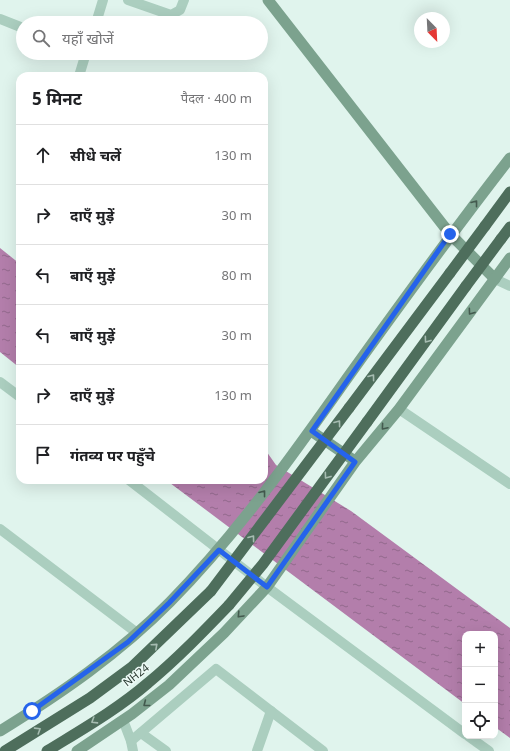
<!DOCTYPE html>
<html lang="hi">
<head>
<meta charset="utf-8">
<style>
  :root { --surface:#fff; --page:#f2f2f2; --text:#202124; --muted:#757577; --line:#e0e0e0 }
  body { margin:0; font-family:"Noto Sans","Noto Sans Devanagari",sans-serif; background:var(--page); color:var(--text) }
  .controls { position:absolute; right:12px; bottom:12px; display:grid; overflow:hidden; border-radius:8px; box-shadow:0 4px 16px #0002 }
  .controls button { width:36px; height:36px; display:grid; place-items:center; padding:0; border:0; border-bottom:1px solid var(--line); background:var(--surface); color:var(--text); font:20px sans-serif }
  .compass { position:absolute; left:414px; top:12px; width:36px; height:36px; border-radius:50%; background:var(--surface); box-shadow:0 4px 16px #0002; rotate:156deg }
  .stop { position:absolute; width:12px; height:12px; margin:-9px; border:3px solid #2563eb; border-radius:50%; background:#fff }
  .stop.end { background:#2563eb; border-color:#fff; box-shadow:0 1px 4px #0008 }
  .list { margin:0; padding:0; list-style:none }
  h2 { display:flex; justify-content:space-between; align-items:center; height:52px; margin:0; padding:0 16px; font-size:17px }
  h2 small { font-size:13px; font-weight:400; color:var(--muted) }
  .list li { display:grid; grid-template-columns:26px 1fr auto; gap:12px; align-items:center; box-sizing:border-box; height:60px; padding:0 16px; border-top:1px solid var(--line) }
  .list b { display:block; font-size:15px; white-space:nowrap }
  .list em { font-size:13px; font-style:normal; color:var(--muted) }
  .icon { flex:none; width:22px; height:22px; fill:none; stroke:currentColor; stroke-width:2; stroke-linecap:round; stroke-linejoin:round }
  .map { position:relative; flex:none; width:510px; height:751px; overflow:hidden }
  .search { position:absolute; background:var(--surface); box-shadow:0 4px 16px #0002; left:16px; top:16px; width:252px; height:44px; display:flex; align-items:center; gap:10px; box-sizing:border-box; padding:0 14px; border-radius:22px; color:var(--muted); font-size:15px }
  .panel { position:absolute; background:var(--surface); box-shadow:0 4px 16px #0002; left:16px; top:72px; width:252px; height:412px; border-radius:12px }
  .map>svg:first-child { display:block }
</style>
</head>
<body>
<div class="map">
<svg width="510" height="751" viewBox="0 0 510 751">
  <defs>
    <pattern id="water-ripples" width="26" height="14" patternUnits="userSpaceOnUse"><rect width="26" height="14" fill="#b37eab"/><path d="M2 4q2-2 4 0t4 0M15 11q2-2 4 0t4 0" fill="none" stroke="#92688c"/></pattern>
  </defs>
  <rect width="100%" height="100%" fill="#e0f4ed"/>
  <g fill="url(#water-ripples)">
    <path d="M 0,248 L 20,264 L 20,368 L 0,352 Z"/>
    <path d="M 264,448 L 276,465 L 351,511 L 510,628 L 510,738 L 495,727 L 495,634 L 465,634 L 465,704 L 166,480 L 264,480 Z"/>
  </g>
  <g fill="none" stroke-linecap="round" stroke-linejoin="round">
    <g stroke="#abcebf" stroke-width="10">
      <path d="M 128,0 L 171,15 L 180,10 L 184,0"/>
      <path d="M 0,19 L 23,28"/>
      <path d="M 96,23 L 103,0"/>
      <path d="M 79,76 L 86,53"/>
      <path d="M 495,279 L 510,286"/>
      <path d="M 0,382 L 20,397"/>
      <path d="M 399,409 L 510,484"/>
      <path d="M 129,480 L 267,587 L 465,734"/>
      <path d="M 0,529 L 137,633"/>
      <path d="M 123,720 L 131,741 L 133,751"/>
      <path d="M 141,733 L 166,751"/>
      <path d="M 468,736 L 489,751"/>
      <path d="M 131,741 L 216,669 L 323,751"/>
      <path d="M 257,751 L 271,711"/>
    </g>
    <g stroke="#7ca28e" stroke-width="11">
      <path d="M 268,0 L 450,234 L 495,279"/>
      <path d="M 311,431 L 352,459"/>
      <path d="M 0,731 C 60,694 120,653 170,602 C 237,534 293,455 348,377 C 401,303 454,230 510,158"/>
      <path d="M 77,751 L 132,714 L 169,685 L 224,633 L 267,587 L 355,462 L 399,409 L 510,258"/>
    </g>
    <g stroke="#4e6e5c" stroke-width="11">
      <path d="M 485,226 L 510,192"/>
      <path d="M 501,239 L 510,227"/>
      <path d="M 349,408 L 450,273"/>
      <path d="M 367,422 L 466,286"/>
      <path d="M 5,751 L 90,698 L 132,667 L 211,591"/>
      <path d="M 47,751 C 81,730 118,709 148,683 C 177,659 203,632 229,605"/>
    </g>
    <g stroke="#4e6e5c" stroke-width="11">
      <path d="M 450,273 L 485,226"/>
      <path d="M 466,286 L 501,239"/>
      <path d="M 211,591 L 349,408"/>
      <path d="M 229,605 L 263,564 L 367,422"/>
    </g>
  </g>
  <defs><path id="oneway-chevron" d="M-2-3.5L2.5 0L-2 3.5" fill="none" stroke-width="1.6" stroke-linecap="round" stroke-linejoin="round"/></defs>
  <g stroke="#435a4e">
    <use href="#oneway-chevron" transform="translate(475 203) rotate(-52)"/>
    <use href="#oneway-chevron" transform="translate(471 312) rotate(126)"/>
    <use href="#oneway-chevron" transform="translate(384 427) rotate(130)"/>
    <use href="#oneway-chevron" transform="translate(263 493) rotate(-52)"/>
    <use href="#oneway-chevron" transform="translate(240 615) rotate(133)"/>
    <use href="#oneway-chevron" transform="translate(146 704) rotate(142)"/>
  </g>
  <g stroke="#a6bcb1">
    <use href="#oneway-chevron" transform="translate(427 340) rotate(126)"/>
    <use href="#oneway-chevron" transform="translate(372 377) rotate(-53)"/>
    <use href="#oneway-chevron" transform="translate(338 423) rotate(-53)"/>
    <use href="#oneway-chevron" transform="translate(327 476) rotate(126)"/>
    <use href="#oneway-chevron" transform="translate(252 538) rotate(-53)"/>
    <use href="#oneway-chevron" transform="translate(155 646) rotate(-42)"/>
    <use href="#oneway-chevron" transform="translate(94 721) rotate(148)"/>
    <use href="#oneway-chevron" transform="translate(38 730) rotate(-32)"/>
  </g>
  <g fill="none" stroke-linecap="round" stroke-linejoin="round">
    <path stroke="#2563eb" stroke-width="5" d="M 32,711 L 128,642 L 169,603 L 219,550 L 267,587 L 355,462 L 312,431 L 450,234"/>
  </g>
  <g text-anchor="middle" stroke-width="3" stroke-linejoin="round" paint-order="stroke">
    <g font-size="11" fill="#2b3b32" stroke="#eefbf7">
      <text transform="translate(136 675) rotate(-38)" y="4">NH24</text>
    </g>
  </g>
</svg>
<div class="controls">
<button>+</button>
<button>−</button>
<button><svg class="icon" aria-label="locate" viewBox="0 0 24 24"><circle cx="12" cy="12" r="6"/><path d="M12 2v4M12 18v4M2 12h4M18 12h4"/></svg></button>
</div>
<svg class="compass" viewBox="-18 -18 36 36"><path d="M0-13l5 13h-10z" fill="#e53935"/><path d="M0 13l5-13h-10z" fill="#757577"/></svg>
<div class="stop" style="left:32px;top:711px"></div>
<div class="stop end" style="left:450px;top:234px"></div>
<div class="search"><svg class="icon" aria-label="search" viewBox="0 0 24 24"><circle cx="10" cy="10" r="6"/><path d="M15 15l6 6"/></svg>यहाँ खोजें</div>
<section class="panel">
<h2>5 मिनट<small>पैदल · 400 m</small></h2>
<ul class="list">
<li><svg class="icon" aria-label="ahead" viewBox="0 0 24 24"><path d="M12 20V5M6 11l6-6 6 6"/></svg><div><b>सीधे चलें</b></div><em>130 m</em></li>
<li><svg class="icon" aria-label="right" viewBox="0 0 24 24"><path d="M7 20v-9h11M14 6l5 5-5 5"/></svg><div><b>दाएँ मुड़ें</b></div><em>30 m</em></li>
<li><svg class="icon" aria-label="left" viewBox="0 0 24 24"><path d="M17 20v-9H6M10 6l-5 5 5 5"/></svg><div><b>बाएँ मुड़ें</b></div><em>80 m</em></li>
<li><svg class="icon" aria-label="left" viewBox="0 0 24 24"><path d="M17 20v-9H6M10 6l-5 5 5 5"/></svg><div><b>बाएँ मुड़ें</b></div><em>30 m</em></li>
<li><svg class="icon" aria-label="right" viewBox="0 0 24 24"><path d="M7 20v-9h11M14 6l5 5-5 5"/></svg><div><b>दाएँ मुड़ें</b></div><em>130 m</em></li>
<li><svg class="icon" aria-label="arrive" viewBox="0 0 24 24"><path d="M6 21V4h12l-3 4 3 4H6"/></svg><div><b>गंतव्य पर पहुँचे</b></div></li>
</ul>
</section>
</div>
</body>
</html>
